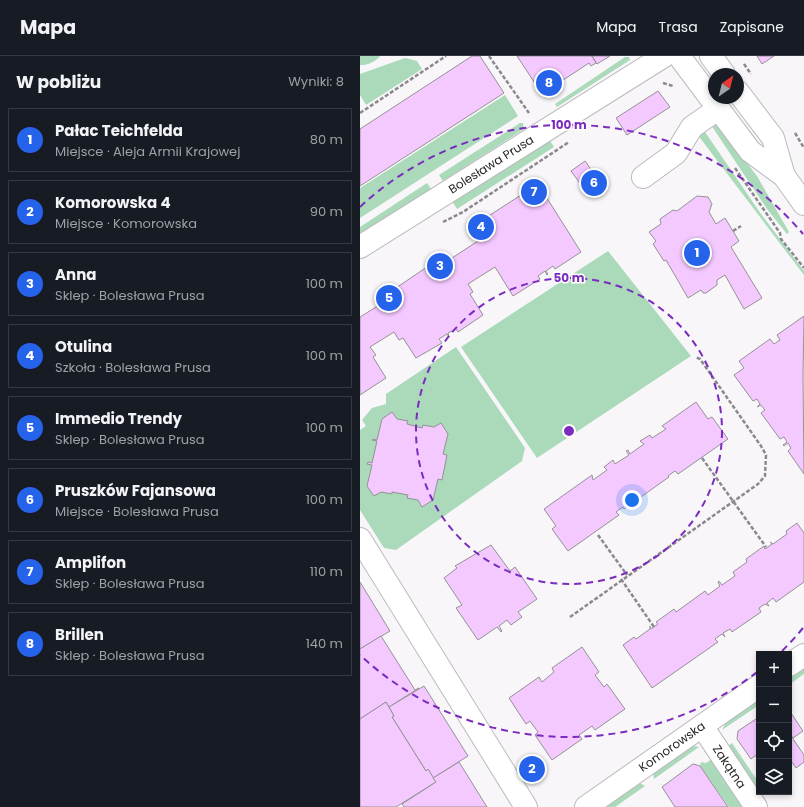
<!DOCTYPE html>
<html lang="pl">
<head>
<meta charset="utf-8">
<style>
  :root { --surface:#171b24; --page:#242831; --text:#f1f3f6; --muted:#9ea1a6; --line:#363941; --accent:#2563eb }
  body { margin:0; font-family:Poppins,sans-serif; background:var(--page); color:var(--text) }
  .controls { position:absolute; right:12px; bottom:12px; display:grid; overflow:hidden; border-radius:0px; box-shadow:0 2px 6px #0003 }
  .controls button { width:36px; height:36px; display:grid; place-items:center; padding:0; border:0; border-bottom:1px solid var(--line); background:var(--surface); color:var(--text); font:20px sans-serif }
  .compass { position:absolute; left:348px; top:12px; width:36px; height:36px; border-radius:50%; background:var(--surface); box-shadow:0 2px 6px #0003; rotate:35deg }
  .you { position:absolute; left:272px; top:444px; width:14px; height:14px; margin:-10px; border:3px solid #fff; border-radius:50%; background:#1a73e8; box-shadow:0 0 0 6px #1a73e833 }
  .badge { display:grid; place-items:center; width:26px; height:26px; border-radius:50%; background:var(--accent); color:#fff; font-size:13px; font-weight:700 }
  .pin { position:absolute; translate:-50% -50%; border:2px solid #fff; box-shadow:0 1px 4px #0006 }
  .list { margin:0; padding:0; list-style:none }
  h2 { display:flex; justify-content:space-between; align-items:center; height:52px; margin:0; padding:0 16px; font-size:17px }
  h2 small { font-size:13px; font-weight:400; color:var(--muted) }
  .list li { display:grid; grid-template-columns:26px 1fr auto; gap:12px; align-items:center; box-sizing:border-box; height:64px; margin:0 8px 8px; padding:0 8px; border:1px solid var(--line); border-radius:0px }
  .list b { display:block; font-size:15px; white-space:nowrap }
  .list p { margin:0; font-size:13px; white-space:nowrap; color:var(--muted) }
  .list em { font-size:13px; font-style:normal; color:var(--muted) }
  .icon { flex:none; width:22px; height:22px; fill:none; stroke:currentColor; stroke-width:2; stroke-linecap:round; stroke-linejoin:round }
  .map { position:relative; flex:none; width:444px; height:751px; overflow:hidden }
  header { display:flex; align-items:center; gap:24px; box-sizing:border-box; height:56px; padding:0 20px; background:var(--surface); border-bottom:1px solid var(--line) }
  header strong { font-size:19px }
  nav { display:flex; gap:22px; margin-inline-start:auto; font-size:14px }
  main { display:flex }
  aside { flex:1; background:var(--surface) }
  .map>svg:first-child { display:block }
</style>
</head>
<body>
<header>
<strong>Mapa</strong>
<nav><a>Mapa</a><a>Trasa</a><a>Zapisane</a></nav>
</header>
<main>
<aside>
<h2>W pobliżu<small>Wyniki: 8</small></h2>
<ul class="list">
<li><span class="badge">1</span><div><b>Pałac Teichfelda</b><p>Miejsce · Aleja Armii Krajowej</p></div><em>80 m</em></li>
<li><span class="badge">2</span><div><b>Komorowska 4</b><p>Miejsce · Komorowska</p></div><em>90 m</em></li>
<li><span class="badge">3</span><div><b>Anna</b><p>Sklep · Bolesława Prusa</p></div><em>100 m</em></li>
<li><span class="badge">4</span><div><b>Otulina</b><p>Szkoła · Bolesława Prusa</p></div><em>100 m</em></li>
<li><span class="badge">5</span><div><b>Immedio Trendy</b><p>Sklep · Bolesława Prusa</p></div><em>100 m</em></li>
<li><span class="badge">6</span><div><b>Pruszków Fajansowa</b><p>Miejsce · Bolesława Prusa</p></div><em>100 m</em></li>
<li><span class="badge">7</span><div><b>Amplifon</b><p>Sklep · Bolesława Prusa</p></div><em>110 m</em></li>
<li><span class="badge">8</span><div><b>Brillen</b><p>Sklep · Bolesława Prusa</p></div><em>140 m</em></li>
</ul>
</aside>
<div class="map">
<svg width="444" height="751" viewBox="0 0 444 751">
  <rect width="100%" height="100%" fill="#f8f6f9"/>
  <g fill="#aadaba">
    <path d="M 0,0 L 20,0 C 17,5 6,10 0,9 Z"/>
    <path d="M 265,1 L 269,1 L 270,4 L 197,51 L 195,48 Z"/>
    <path d="M 45,2 L 57,5 L 62,13 L 6,49 L 0,39 L 0,18 Z"/>
    <path d="M 145,39 L 158,60 L 0,162 L 0,132 Z"/>
    <path d="M 160,67 L 163,67 L 164,73 L 83,125 L 79,119 Z"/>
    <path d="M 357,68 L 397,120 L 429,176 L 427,178 L 407,153 L 351,69 Z"/>
    <path d="M 343,73 L 401,158 L 444,215 L 444,219 L 337,78 Z"/>
    <path d="M 189,83 L 194,91 L 97,153 L 92,145 Z"/>
    <path d="M 67,127 L 71,133 L 0,179 L 0,171 Z"/>
    <path d="M 248,195 L 331,300 L 177,402 L 101,291 Z"/>
    <path d="M 96,291 L 165,392 L 162,405 L 36,494 L 24,492 L 0,454 L 0,374 L 6,370 L 2,364 L 12,352 L 26,348 L 26,338 Z"/>
    <path d="M 444,611 L 444,618 L 430,628 L 429,621 Z"/>
    <path d="M 399,641 L 399,649 L 362,674 L 368,663 Z"/>
    <path d="M 372,687 L 399,727 L 399,733 L 394,732 L 367,691 Z"/>
    <path d="M 334,690 L 339,691 L 294,723 L 293,716 L 329,691 Z"/>
    <path d="M 352,703 L 383,751 L 369,751 L 340,710 L 341,706 L 346,707 Z"/>
    <path d="M 278,726 L 285,730 L 255,751 L 242,751 Z"/>
  </g>
  <g fill="#f4c9ff" stroke="#949294">
    <path d="M 112,0 L 120,0 L 144,37 L 0,130 L 0,73 Z"/>
    <path d="M 157,0 L 232,0 L 236,7 L 231,10 L 229,7 L 182,38 Z"/>
    <path d="M 232,0 L 250,0 L 237,8 Z"/>
    <path d="M 397,0 L 414,0 L 402,8 Z"/>
    <path d="M 298,35 L 310,51 L 267,79 L 256,62 Z"/>
    <path d="M 225,105 L 233,116 L 219,126 L 211,115 Z"/>
    <path d="M 233,117 L 243,132 L 236,137 L 225,123 Z"/>
    <path d="M 178,128 L 221,196 L 195,213 L 193,210 L 186,215 L 188,218 L 187,219 L 185,215 L 178,220 L 180,223 L 153,240 L 135,211 L 108,228 L 113,236 L 110,238 L 123,259 L 98,276 L 96,273 L 88,277 L 89,281 L 87,278 L 79,283 L 82,287 L 56,302 L 43,282 L 39,284 L 34,276 L 10,291 L 16,299 L 13,301 L 26,322 L 0,339 L 0,261 L 21,248 L 18,244 L 21,242 L 70,209 L 86,200 L 89,204 L 118,185 L 110,172 Z"/>
    <path d="M 337,140 L 348,141 L 352,148 L 349,156 L 356,168 L 365,162 L 379,185 L 371,191 L 402,242 L 384,253 L 365,219 L 357,224 L 357,229 L 346,237 L 343,237 L 341,234 L 328,242 L 306,204 L 304,205 L 293,188 L 296,185 L 289,176 L 301,168 L 300,163 L 313,154 L 317,155 Z"/>
    <path d="M 444,260 L 443,320 L 444,418 L 428,395 L 431,392 L 428,387 L 424,390 L 423,389 L 427,386 L 424,381 L 420,383 L 401,357 L 405,354 L 401,349 L 397,351 L 400,348 L 397,343 L 393,345 L 374,319 L 384,312 L 379,305 L 410,283 L 414,288 L 420,284 L 417,279 Z"/>
    <path d="M 336,346 L 348,363 L 352,361 L 368,383 L 318,418 L 315,415 L 308,420 L 309,421 L 264,453 L 263,451 L 256,456 L 259,459 L 208,495 L 192,473 L 196,470 L 184,453 L 232,419 L 233,424 L 247,414 L 244,411 L 253,404 L 255,408 L 269,399 L 266,395 L 268,394 L 270,398 L 284,388 L 280,385 L 290,379 L 292,382 L 306,373 L 302,370 Z"/>
    <path d="M 32,356 L 37,363 L 48,365 L 47,368 L 62,372 L 63,369 L 74,371 L 81,367 L 88,378 L 83,398 L 87,399 L 82,424 L 78,423 L 73,444 L 62,451 L 58,444 L 47,442 L 48,439 L 32,436 L 32,438 L 21,436 L 14,440 L 7,430 L 12,409 L 7,408 L 8,406 L 12,407 L 17,385 L 12,384 L 13,383 L 17,384 L 22,363 Z"/>
    <path d="M 437,467 L 444,477 L 444,526 L 416,546 L 413,542 L 407,547 L 409,550 L 405,548 L 399,552 L 401,556 L 372,576 L 370,573 L 363,577 L 365,581 L 362,578 L 355,583 L 358,586 L 292,632 L 263,589 L 274,581 L 276,583 L 290,573 L 290,570 L 291,573 L 298,568 L 296,566 L 314,553 L 316,556 L 345,535 L 348,539 L 360,530 L 358,526 L 359,525 L 362,529 L 375,520 L 373,516 L 387,506 L 386,503 L 404,490 L 405,493 L 412,488 L 410,486 L 413,488 L 427,478 L 426,475 Z"/>
    <path d="M 131,489 L 150,515 L 155,511 L 177,543 L 158,556 L 162,561 L 151,569 L 147,564 L 139,570 L 142,575 L 141,576 L 137,571 L 118,584 L 96,552 L 102,549 L 84,522 L 97,512 L 95,510 Z"/>
    <path d="M 0,526 L 30,575 L 0,593 Z"/>
    <path d="M 21,580 L 55,634 L 59,632 L 29,651 L 26,646 L 0,663 L 0,593 Z"/>
    <path d="M 222,591 L 239,616 L 235,619 L 244,631 L 247,628 L 265,653 L 235,674 L 232,670 L 219,679 L 222,683 L 192,704 L 175,679 L 178,676 L 170,665 L 166,668 L 149,642 L 179,621 L 182,626 L 194,616 L 192,612 Z"/>
    <path d="M 64,630 L 108,700 L 73,722 L 68,713 L 66,715 L 32,661 L 34,660 L 29,651 Z"/>
    <path d="M 26,646 L 34,660 L 32,661 L 66,715 L 68,713 L 76,726 L 36,751 L 0,751 L 0,663 Z"/>
    <path d="M 429,654 L 443,675 L 433,682 L 429,676 Z"/>
    <path d="M 399,661 L 399,697 L 391,703 L 377,683 L 378,675 Z"/>
    <path d="M 429,677 L 444,699 L 444,706 L 436,712 L 429,702 L 430,697 Z"/>
    <path d="M 177,704 L 183,711 L 167,722 L 162,715 Z"/>
    <path d="M 99,706 L 127,751 L 44,751 L 42,748 L 76,726 L 73,722 Z"/>
    <path d="M 333,708 L 340,710 L 368,751 L 315,751 L 302,731 Z"/>
  </g>
  <g fill="none" stroke-linecap="round" stroke-linejoin="round">
    <g stroke="#bbb9bc" stroke-width="24">
      <g id="minor">
        <path d="M 319,0 L 390,95 L 424,120 L 444,148"/>
        <path d="M 351,0 L 364,18"/>
        <path d="M 378,36 L 413,82 L 424,120"/>
        <path d="M 283,121 L 316,97 L 332,71 L 358,53"/>
        <path id="s1" d="M 0,191 L 304,0"/>
        <path d="M 0,483 L 166,751"/>
        <path d="M 429,609 L 444,599"/>
        <path id="s2" d="M 342,670 L 396,751"/>
        <path id="s3" d="M 226,751 L 399,630"/>
      </g>
    </g>
    <g stroke="#8b898b" stroke-width="2.5" stroke-dasharray="4 2" stroke-linecap="butt">
      <path d="M 129,0 L 169,57"/>
      <path d="M 384,8 L 391,18"/>
      <path d="M 303,27 L 313,30"/>
      <path d="M 0,57 L 86,0"/>
      <path d="M 435,77 L 444,92"/>
      <path d="M 375,112 L 420,177 L 421,183 L 444,212"/>
      <path d="M 83,166 L 103,156 L 209,86"/>
      <path d="M 373,175 L 381,170"/>
      <path d="M 342,402 L 406,491"/>
      <path d="M 238,479 L 267,519"/>
      <path d="M 261,523 L 294,571"/>
      <path d="M 210,561 L 398,428 L 405,420 L 406,399 L 401,390 L 340,303 L 335,301"/>
    </g>
    <use href="#minor" stroke="#fff" stroke-width="22"/>
  </g>
  <g fill="none" stroke="#7b2cbf" stroke-width="2" stroke-dasharray="7 5">
    <circle cx="209" cy="375" r="153"/>
    <path d="M443 572A306 306 0 0 1 420 597M397 616A306 306 0 0 1 0 599M0 151A306 306 0 0 1 443 178"/>
  </g>
  <g text-anchor="middle" stroke-width="3" stroke-linejoin="round" paint-order="stroke">
    <g font-size="12" fill="#262526" stroke="#fff">
      <text dy="4" stroke="none"><textPath href="#s1" startOffset="155">Bolesława Prusa</textPath></text>
      <text dy="4" stroke="none"><textPath href="#s3" startOffset="105">Komorowska</textPath></text>
      <text dy="4" stroke="none"><textPath href="#s2" startOffset="49">Zakątna</textPath></text>
    </g>
  </g>
  <circle cx="209" cy="375" r="6" fill="#7b2cbf" stroke="#fff" stroke-width="2"/>
  <g font-size="12" text-anchor="middle" font-weight="bold" fill="#7b2cbf" stroke="#fff" stroke-width="3" stroke-linejoin="round" paint-order="stroke">
    <text x="209" y="73">100 m</text>
    <text x="209" y="226">50 m</text>
  </g>
</svg>
<div class="controls">
<button>+</button>
<button>−</button>
<button><svg class="icon" aria-label="locate" viewBox="0 0 24 24"><circle cx="12" cy="12" r="6"/><path d="M12 2v4M12 18v4M2 12h4M18 12h4"/></svg></button>
<button><svg class="icon" aria-label="layers" viewBox="0 0 24 24"><path d="M12 4l9 5-9 5-9-5zM3 14l9 5 9-5"/></svg></button>
</div>
<svg class="compass" viewBox="-18 -18 36 36"><path d="M0-13l5 13h-10z" fill="#e53935"/><path d="M0 13l5-13h-10z" fill="#9ea1a6"/></svg>
<div class="you"></div>
<div class="pin badge" style="left:337px;top:197px">1</div>
<div class="pin badge" style="left:172px;top:713px">2</div>
<div class="pin badge" style="left:80px;top:210px">3</div>
<div class="pin badge" style="left:121px;top:171px">4</div>
<div class="pin badge" style="left:29px;top:242px">5</div>
<div class="pin badge" style="left:234px;top:127px">6</div>
<div class="pin badge" style="left:174px;top:136px">7</div>
<div class="pin badge" style="left:189px;top:27px">8</div>
</div>
</main>
</body>
</html>
